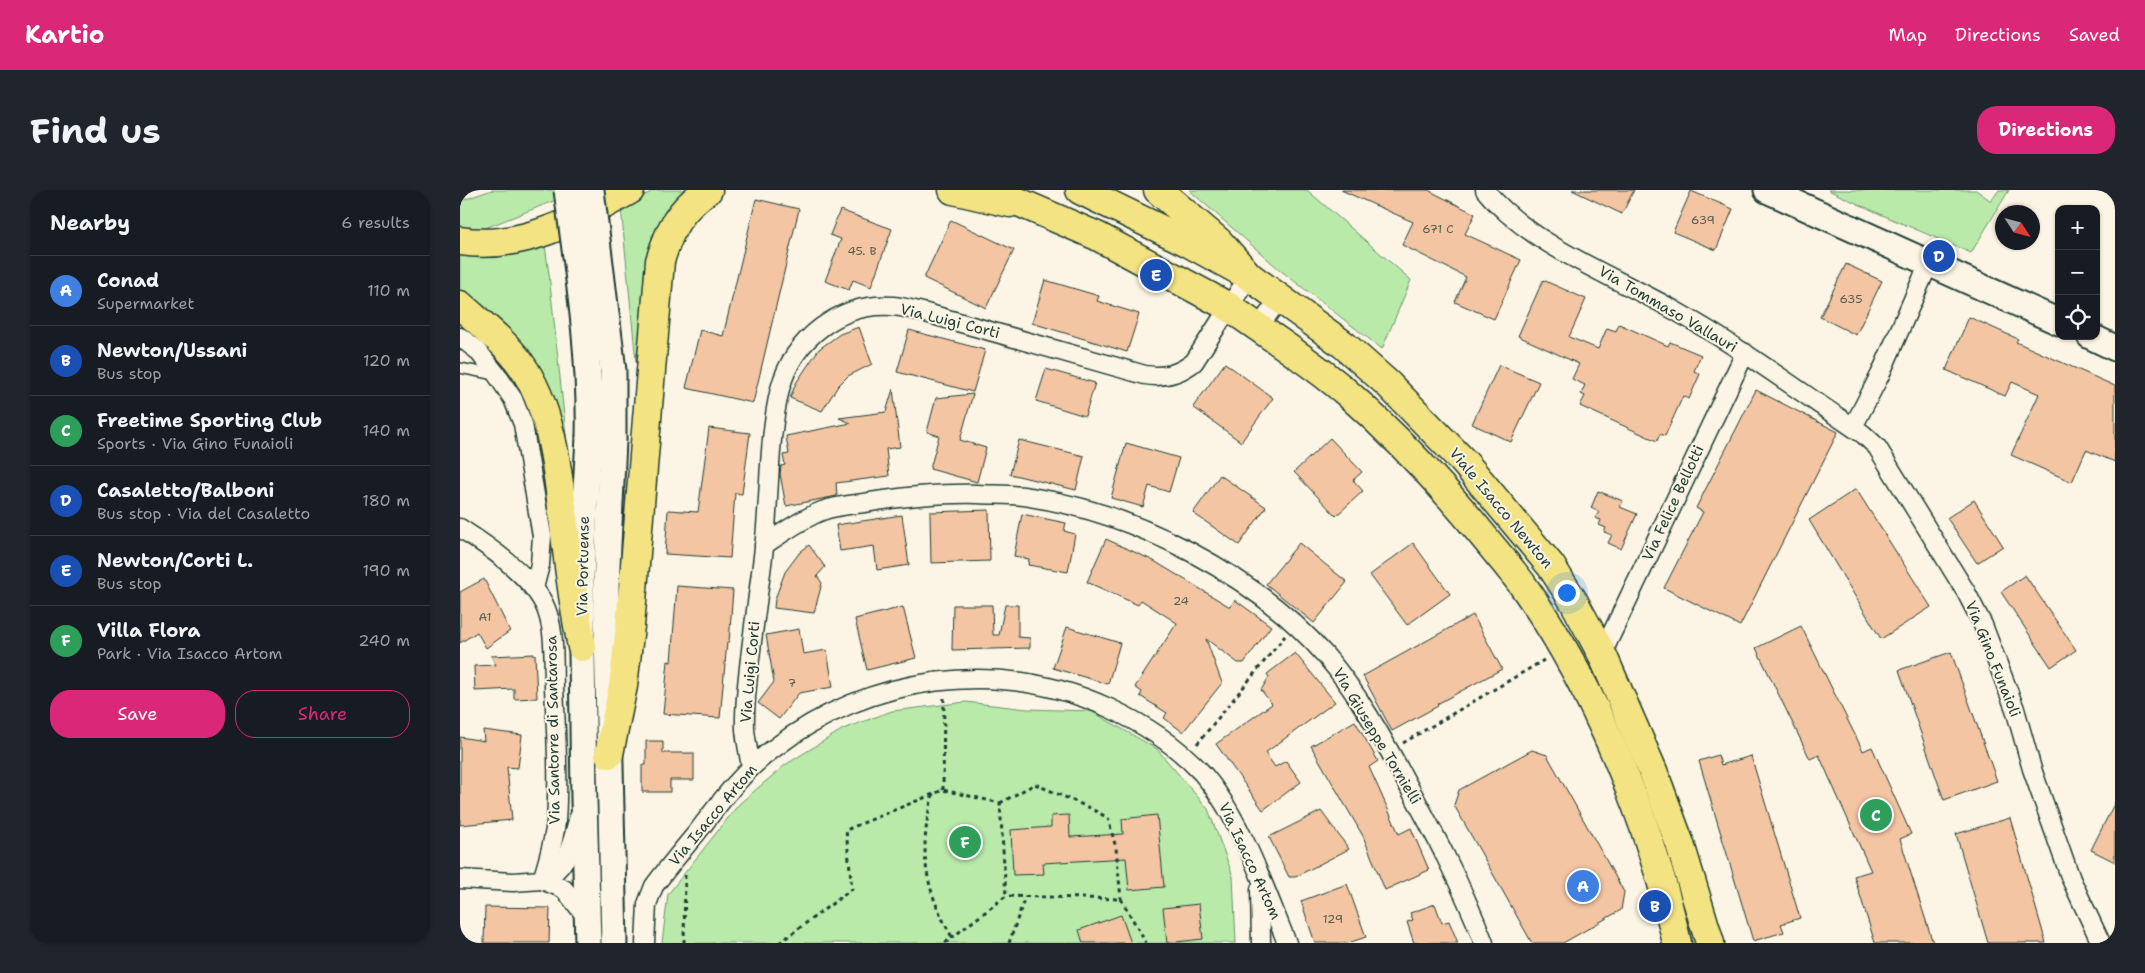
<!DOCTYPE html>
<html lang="en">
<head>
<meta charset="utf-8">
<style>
  :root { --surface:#171b24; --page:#20242c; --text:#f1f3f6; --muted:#9ea1a6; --line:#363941; --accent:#db2777 }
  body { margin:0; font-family:"Shantell Sans",sans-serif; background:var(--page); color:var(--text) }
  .controls { position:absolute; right:15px; top:15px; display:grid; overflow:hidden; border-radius:10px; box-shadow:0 1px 4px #0004 }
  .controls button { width:45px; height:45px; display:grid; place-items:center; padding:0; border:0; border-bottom:1px solid var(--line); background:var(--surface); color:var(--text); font:25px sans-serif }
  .compass { position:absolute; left:1535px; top:15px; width:45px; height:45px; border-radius:50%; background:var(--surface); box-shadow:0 1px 4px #0004; rotate:126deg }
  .you { position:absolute; left:1106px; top:402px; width:18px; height:18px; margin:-12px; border:4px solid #fff; border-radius:50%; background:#1a73e8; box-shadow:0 0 0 8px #1a73e833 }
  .badge { display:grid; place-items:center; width:32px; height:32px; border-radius:50%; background:var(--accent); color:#fff; font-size:16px; font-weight:700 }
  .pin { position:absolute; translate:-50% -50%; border:2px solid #fff; box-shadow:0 1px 5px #0006 }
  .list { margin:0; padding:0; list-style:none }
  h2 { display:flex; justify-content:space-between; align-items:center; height:65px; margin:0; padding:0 20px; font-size:21px }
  h2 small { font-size:16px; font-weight:400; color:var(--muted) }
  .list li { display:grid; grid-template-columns:32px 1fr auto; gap:15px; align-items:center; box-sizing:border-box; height:70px; padding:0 20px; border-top:1px solid var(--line) }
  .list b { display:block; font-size:19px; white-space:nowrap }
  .list p { margin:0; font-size:16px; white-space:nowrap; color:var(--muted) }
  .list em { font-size:16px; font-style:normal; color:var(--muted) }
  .actions { display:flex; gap:10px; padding:15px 20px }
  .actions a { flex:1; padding:11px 0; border:1px solid var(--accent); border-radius:20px; text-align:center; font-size:18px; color:var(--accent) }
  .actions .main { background:var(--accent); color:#fff }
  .icon { flex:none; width:28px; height:28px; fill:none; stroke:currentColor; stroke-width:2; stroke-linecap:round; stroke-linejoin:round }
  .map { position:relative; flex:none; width:1655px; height:753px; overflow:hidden; border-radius:20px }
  header { display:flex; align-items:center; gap:30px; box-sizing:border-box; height:70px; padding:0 25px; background:var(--accent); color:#fff }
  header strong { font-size:24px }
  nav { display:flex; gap:28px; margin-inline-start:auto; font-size:18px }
  .intro { display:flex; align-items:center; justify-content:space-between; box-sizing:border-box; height:120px; padding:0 30px }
  h1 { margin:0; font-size:35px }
  .button { padding:12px 22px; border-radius:20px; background:var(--accent); color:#fff; font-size:18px; font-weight:700 }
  main { display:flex; gap:30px; padding:0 30px }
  aside { flex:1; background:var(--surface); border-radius:20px; box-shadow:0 1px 4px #0004 }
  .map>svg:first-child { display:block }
</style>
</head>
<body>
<header>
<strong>Kartio</strong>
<nav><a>Map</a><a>Directions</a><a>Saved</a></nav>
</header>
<div class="intro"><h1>Find us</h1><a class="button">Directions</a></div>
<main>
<aside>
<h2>Nearby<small>6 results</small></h2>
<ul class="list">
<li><span class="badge" style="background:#3f7fe0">A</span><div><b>Conad</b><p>Supermarket</p></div><em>110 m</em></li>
<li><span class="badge" style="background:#1a4fb4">B</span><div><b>Newton/Ussani</b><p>Bus stop</p></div><em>120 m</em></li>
<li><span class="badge" style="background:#2e9e5b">C</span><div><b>Freetime Sporting Club</b><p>Sports · Via Gino Funaioli</p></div><em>140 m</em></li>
<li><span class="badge" style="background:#1a4fb4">D</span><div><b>Casaletto/Balboni</b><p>Bus stop · Via del Casaletto</p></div><em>180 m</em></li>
<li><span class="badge" style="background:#1a4fb4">E</span><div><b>Newton/Corti L.</b><p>Bus stop</p></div><em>190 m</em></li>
<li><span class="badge" style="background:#2e9e5b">F</span><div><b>Villa Flora</b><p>Park · Via Isacco Artom</p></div><em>240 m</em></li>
</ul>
<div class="actions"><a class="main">Save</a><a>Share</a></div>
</aside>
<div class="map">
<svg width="1655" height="753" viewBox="0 0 1655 753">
  <rect width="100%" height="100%" fill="#fcf5e5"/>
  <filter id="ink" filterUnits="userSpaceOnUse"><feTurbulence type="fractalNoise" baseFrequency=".02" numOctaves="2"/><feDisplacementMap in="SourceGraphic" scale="10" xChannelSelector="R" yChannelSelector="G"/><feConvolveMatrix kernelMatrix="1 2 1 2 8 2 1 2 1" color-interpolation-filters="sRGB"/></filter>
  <g filter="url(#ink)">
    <g fill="#b9eaaa" stroke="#6c946f">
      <path d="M 32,0 L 121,0 L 18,41 L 0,36 L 0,11 Z"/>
      <path d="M 195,0 L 238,0 L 192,45 L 176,172 L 161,17 Z"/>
      <path d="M 729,0 L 847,0 L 951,90 L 922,159 L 820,80 Z"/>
      <path d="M 1368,0 L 1516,0 L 1531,11 L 1539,0 L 1549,0 L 1511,63 L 1420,24 Z"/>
      <path d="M 85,55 L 89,84 L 108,263 L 93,226 L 0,105 L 0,61 Z"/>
      <path d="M 506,512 L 567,519 L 631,521 L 697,559 L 748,619 L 773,686 L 776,753 L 202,753 L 208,704 L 279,614 L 325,575 L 383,539 L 432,521 Z"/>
    </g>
    <g fill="#f4c5a3" stroke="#1f3d34">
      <path d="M 881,0 L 968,0 L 1015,24 L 1005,44 L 1061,70 L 1034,129 L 995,112 L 1006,87 L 942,55 L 953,32 Z"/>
      <path d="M 1112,0 L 1174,0 L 1162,24 Z"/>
      <path d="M 1231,1 L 1273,19 L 1256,60 L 1213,42 Z"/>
      <path d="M 296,9 L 339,19 L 293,213 L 226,198 L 240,140 L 263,146 Z"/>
      <path d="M 380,20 L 432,39 L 411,97 L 393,90 L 389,100 L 365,91 L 381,49 L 370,45 Z"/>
      <path d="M 491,30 L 554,60 L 526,118 L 464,88 Z"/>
      <path d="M 1386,74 L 1422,91 L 1396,145 L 1360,127 Z"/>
      <path d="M 585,90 L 639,106 L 637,111 L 679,124 L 667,162 L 572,133 Z"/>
      <path d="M 1083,90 L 1126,109 L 1109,147 L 1138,159 L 1147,138 L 1156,141 L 1159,134 L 1208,156 L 1210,152 L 1241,165 L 1234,181 L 1240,184 L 1229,209 L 1223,206 L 1205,246 L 1200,244 L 1197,251 L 1120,216 L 1125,206 L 1121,204 L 1125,195 L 1112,189 L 1119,174 L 1058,146 Z"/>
      <path d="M 1509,127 L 1558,149 L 1556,152 L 1655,196 L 1655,272 L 1626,260 L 1612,292 L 1551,265 L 1579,204 L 1552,192 L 1545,206 L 1486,180 Z"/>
      <path d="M 399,137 L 412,174 L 388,186 L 378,196 L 362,221 L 330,208 L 336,193 L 359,159 L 380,144 Z"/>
      <path d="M 449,140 L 525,160 L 513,202 L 437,182 Z"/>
      <path d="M 765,173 L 813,208 L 781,252 L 733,217 Z"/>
      <path d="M 1039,175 L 1079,192 L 1051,252 L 1012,234 Z"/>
      <path d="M 586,179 L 635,193 L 625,226 L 576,211 Z"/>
      <path d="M 433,199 L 440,257 L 426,259 L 429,286 L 376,293 L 377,306 L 326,316 L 320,284 L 321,276 L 325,275 L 323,265 L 329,264 L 326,246 L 391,233 L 379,228 L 426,222 Z"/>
      <path d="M 1296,200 L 1378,242 L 1280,436 L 1204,398 L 1243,322 L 1236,318 Z"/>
      <path d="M 513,204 L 500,250 L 526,258 L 517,292 L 470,279 L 479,246 L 467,242 L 476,208 Z"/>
      <path d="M 249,238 L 290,243 L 282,304 L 275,303 L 270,368 L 205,364 L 208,320 L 238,322 Z"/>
      <path d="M 870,248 L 902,282 L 893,290 L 903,301 L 876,326 L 834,282 Z"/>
      <path d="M 559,250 L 624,266 L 616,300 L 550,284 Z"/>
      <path d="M 666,253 L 719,268 L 709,302 L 689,296 L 683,317 L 651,308 Z"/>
      <path d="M 760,285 L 806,317 L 779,355 L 733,323 Z"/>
      <path d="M 1396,299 L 1471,417 L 1421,449 L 1349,330 Z"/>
      <path d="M 1138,301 L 1163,311 L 1160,317 L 1177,324 L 1161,359 L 1148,353 L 1152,345 L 1144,342 L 1146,338 L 1139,335 L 1141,330 L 1135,328 L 1139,322 L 1131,318 Z"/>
      <path d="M 1514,310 L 1543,356 L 1517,373 L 1487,328 Z"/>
      <path d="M 529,320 L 530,371 L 471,373 L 470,322 Z"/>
      <path d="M 562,324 L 606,333 L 604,341 L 615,344 L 608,382 L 568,375 L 569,369 L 554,366 Z"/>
      <path d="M 442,325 L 449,375 L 417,380 L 414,356 L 380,361 L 376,335 Z"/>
      <path d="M 646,349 L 694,371 L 770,417 L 775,410 L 811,436 L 784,473 L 778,473 L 746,449 L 762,493 L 723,542 L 704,528 L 707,523 L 680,506 L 682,502 L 675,497 L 717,433 L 681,410 L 678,415 L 627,392 Z"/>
      <path d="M 839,353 L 887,392 L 854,433 L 806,394 Z"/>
      <path d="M 953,353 L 990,404 L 947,435 L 910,385 Z"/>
      <path d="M 349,355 L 365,377 L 357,386 L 362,393 L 354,423 L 314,418 L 315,409 L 325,382 L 340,362 Z"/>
      <path d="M 1565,385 L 1616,460 L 1591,477 L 1541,402 Z"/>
      <path d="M 24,389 L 50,441 L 26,458 L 17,442 L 0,453 L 0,402 Z"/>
      <path d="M 217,396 L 273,400 L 269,452 L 267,452 L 260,528 L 203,524 L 208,471 L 211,472 Z"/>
      <path d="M 493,415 L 532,415 L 533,445 L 539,445 L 545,415 L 558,415 L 558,447 L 570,448 L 570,458 L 492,460 Z"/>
      <path d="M 443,417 L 456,468 L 407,480 L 395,429 Z"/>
      <path d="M 1013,425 L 1042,479 L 977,514 L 978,516 L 932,541 L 903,486 Z"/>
      <path d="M 1341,436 L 1403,561 L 1412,557 L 1451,644 L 1440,649 L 1473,753 L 1415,753 L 1394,686 L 1411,681 L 1359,565 L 1350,569 L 1296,458 Z"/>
      <path d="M 607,437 L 660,453 L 648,494 L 593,478 Z"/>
      <path d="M 339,439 L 343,464 L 367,460 L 373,497 L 339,503 L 319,529 L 298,513 L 314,492 L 306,445 Z"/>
      <path d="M 1491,462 L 1537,591 L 1484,610 L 1439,480 Z"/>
      <path d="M 835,463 L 875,512 L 805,563 L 815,577 L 826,571 L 841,592 L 803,620 L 756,554 L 812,514 L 801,500 L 809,487 L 807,484 Z"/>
      <path d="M 75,464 L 77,508 L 54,509 L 54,499 L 15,501 L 14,476 L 36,475 L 31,466 Z"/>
      <path d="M 895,531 L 918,571 L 909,577 L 939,644 L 951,638 L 969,680 L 925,700 L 903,646 L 851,556 Z"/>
      <path d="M 23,540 L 62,545 L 58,578 L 47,577 L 52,630 L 0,635 L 0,547 L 24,551 Z"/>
      <path d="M 186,551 L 203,551 L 203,563 L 234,563 L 234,590 L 210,590 L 210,602 L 182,602 L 182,575 L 186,575 Z"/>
      <path d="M 1072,560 L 1087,565 L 1164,702 L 1161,720 L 1103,753 L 1072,753 L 994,615 L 999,600 Z"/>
      <path d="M 1258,565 L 1261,575 L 1291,566 L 1340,728 L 1321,734 L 1324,742 L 1293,751 L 1239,571 Z"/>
      <path d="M 1655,612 L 1655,672 L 1631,660 Z"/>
      <path d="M 861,621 L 889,659 L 835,687 L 829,687 L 809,647 Z"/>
      <path d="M 609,625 L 610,647 L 663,644 L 662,629 L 697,625 L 704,697 L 669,700 L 666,668 L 583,673 L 584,684 L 553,685 L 551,640 L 591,637 L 591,626 Z"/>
      <path d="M 1550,628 L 1586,753 L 1528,753 L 1496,644 Z"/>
      <path d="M 887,694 L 906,747 L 888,753 L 855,753 L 841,711 Z"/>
      <path d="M 739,714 L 743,749 L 707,753 L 703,718 Z"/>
      <path d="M 975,714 L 982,733 L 989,731 L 998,753 L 954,753 L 947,732 L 953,730 L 950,723 Z"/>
      <path d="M 25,717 L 90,718 L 89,753 L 24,753 Z"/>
      <path d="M 661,725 L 671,753 L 623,753 L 619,740 Z"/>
    </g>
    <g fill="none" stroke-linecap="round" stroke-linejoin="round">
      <g stroke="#1f3d34" stroke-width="12">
        <path id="lane" d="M 0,178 L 35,185"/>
      </g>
      <g stroke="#1f3d34" stroke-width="21">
        <g id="street">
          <path d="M 1025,0 C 1070,56 1157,87 1219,123 C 1283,159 1342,203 1403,244 L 1417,257 L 1506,402 L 1523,435 L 1555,519 L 1572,579 L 1611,689 L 1641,753"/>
          <path d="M 798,138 L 820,108"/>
          <path d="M 0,147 L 17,160 L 37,185 L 53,209 L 63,234 L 82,346 L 80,375 L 74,398"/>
          <path d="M 1393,237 L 1420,185 L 1469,73"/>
          <path d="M 0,338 C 28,356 69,384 84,414 C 96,439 93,470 94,497 C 96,541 99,587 96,631 C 94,651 88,671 82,690 L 53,692 L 0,689"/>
          <path d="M 304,355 C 323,343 341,329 362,321 C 375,316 390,315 404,313 C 442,307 479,303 518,304 C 535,305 553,304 570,307 C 676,323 795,385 866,466 C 897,502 921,545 943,586 C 973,641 1002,695 1024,753"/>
          <path d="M 1142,464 L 1285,163"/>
          <path d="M 291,577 C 289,564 286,552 285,539 C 284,513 288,486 291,460 C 295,426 300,392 304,358 C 310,308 308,248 320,199 C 333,149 380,112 433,116 C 444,117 455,120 466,123 L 685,185 C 704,188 719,184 734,172 L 789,86"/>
          <path d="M 119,627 C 111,653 110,676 82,690 L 104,699 L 128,729"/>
          <path d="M 800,699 L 801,753"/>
          <path d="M 185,753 L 187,714 L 194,696 C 208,677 224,658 239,640 C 261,611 283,581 313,559 C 410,485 538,467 649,518 C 684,534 716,555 742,583 C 780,626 805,699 827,753"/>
        </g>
      </g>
      <g stroke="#1f3d34" stroke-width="29">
        <g id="secondary">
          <path d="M 1307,0 L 1599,132"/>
          <path d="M 1630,146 L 1655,158"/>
          <path d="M 153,251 L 146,397 L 154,753"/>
          <path d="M 128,753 L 124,609 L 121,388 L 129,247"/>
        </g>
      </g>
      <g stroke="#1f3d34" stroke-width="31">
        <g id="primary">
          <path d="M 698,0 L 759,52 L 789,86 L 884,155 L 928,194 L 1004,272 L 1091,376 L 1114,412 L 1142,464 L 1193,581 L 1220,654 L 1250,753"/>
          <path d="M 769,117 C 808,145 850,171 886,202 C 936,246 982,295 1024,347 C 1037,363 1050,378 1062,394 C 1133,494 1191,633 1217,753"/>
        </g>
      </g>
      <g stroke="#1f3d34" stroke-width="31">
        <g id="highway">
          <path d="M 493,0 L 550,13"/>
          <path d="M 531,0 L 637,46 L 769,117"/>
          <path d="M 620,0 L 727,52 L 789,86"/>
          <path d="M 0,51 C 62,61 118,29 170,0"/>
          <path d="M 0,115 C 20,133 44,151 60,173 C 95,221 99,295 106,352 C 110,387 115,422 122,457"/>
          <path d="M 149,564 L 163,496 L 170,436 L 200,71 C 210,38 219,20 248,0"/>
        </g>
      </g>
      <g stroke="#1f3d34" stroke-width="3" stroke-dasharray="4 4" stroke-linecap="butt">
        <path d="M 943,553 L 1084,470"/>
        <path d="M 737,554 L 825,446"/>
        <path d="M 483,600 L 484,508"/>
        <path d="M 473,604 C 458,659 464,698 492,747"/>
        <path d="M 540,613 L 575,594 L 630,618 L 648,628 L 656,658 L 661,709"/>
        <path d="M 224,753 L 225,684"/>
        <path d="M 319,753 L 392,699 L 386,640 L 483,600 L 540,613 L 546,706"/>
        <path d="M 485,753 L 546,706 L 661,709 L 686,753"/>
        <path d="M 549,753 L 565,707"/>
      </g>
      <use href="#lane" stroke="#fcf5e5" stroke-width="9"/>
      <use href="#street" stroke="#fcf5e5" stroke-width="18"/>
      <use href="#secondary" stroke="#fcf5e5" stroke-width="25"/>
      <use href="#primary" stroke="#f4e382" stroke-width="28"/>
      <use href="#highway" stroke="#f4e382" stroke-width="28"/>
      <g stroke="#1f3d34" stroke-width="29" stroke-linecap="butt">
        <g id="secondary-bridge">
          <path d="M 107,0 C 118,82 131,164 129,247"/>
          <path d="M 131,0 L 153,181 L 153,251"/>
        </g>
      </g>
      <use href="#secondary-bridge" stroke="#fcf5e5" stroke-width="25"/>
    </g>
  </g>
  <g text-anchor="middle" stroke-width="4" stroke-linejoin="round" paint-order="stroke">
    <g font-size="12" fill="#545f50">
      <text x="1243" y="34">639</text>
      <text x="978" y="43">671 С</text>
      <text x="402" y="65">45. B</text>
      <text x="1391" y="113">635</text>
      <text x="721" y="415">24</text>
      <text x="25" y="431">A1</text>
      <text x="332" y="497">7</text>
      <text x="873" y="733">129</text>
    </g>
    <g font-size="15" fill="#1f3d34" stroke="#fcf5e5">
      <text transform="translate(1208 119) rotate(30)" y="5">Via Tommaso Vallauri</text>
      <text transform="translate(490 131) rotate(14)" y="5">Via Luigi Corti</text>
      <text transform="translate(1213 313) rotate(-65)" y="5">Via Felice Bellotti</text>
      <text transform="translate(1041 318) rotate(50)" y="5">Viale Isacco Newton</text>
      <text transform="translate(123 376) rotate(-89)" y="5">Via Portuense</text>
      <text transform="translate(1533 469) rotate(68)" y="5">Via Gino Funaioli</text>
      <text transform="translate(290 482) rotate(-85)" y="5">Via Luigi Corti</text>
      <text transform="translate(93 540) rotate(-91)" y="5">Via Santorre di Santarosa</text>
      <text transform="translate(917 546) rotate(59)" y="5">Via Giuseppe Tornielli</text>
      <text transform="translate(253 625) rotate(-50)" y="5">Via Isacco Artom</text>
      <text transform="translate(790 671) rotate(65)" y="5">Via Isacco Artom</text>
    </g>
  </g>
</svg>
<div class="controls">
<button>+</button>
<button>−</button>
<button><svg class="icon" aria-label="locate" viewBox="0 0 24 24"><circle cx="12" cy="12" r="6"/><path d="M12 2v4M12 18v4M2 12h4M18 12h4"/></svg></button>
</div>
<svg class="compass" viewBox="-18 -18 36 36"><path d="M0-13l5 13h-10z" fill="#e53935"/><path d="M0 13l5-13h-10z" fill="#9ea1a6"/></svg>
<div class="you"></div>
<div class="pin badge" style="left:1123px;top:696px;background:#3f7fe0">A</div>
<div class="pin badge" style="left:1195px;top:716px;background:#1a4fb4">B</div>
<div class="pin badge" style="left:1416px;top:625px;background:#2e9e5b">C</div>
<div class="pin badge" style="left:1479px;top:66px;background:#1a4fb4">D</div>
<div class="pin badge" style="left:696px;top:85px;background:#1a4fb4">E</div>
<div class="pin badge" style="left:505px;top:652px;background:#2e9e5b">F</div>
</div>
</main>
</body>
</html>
